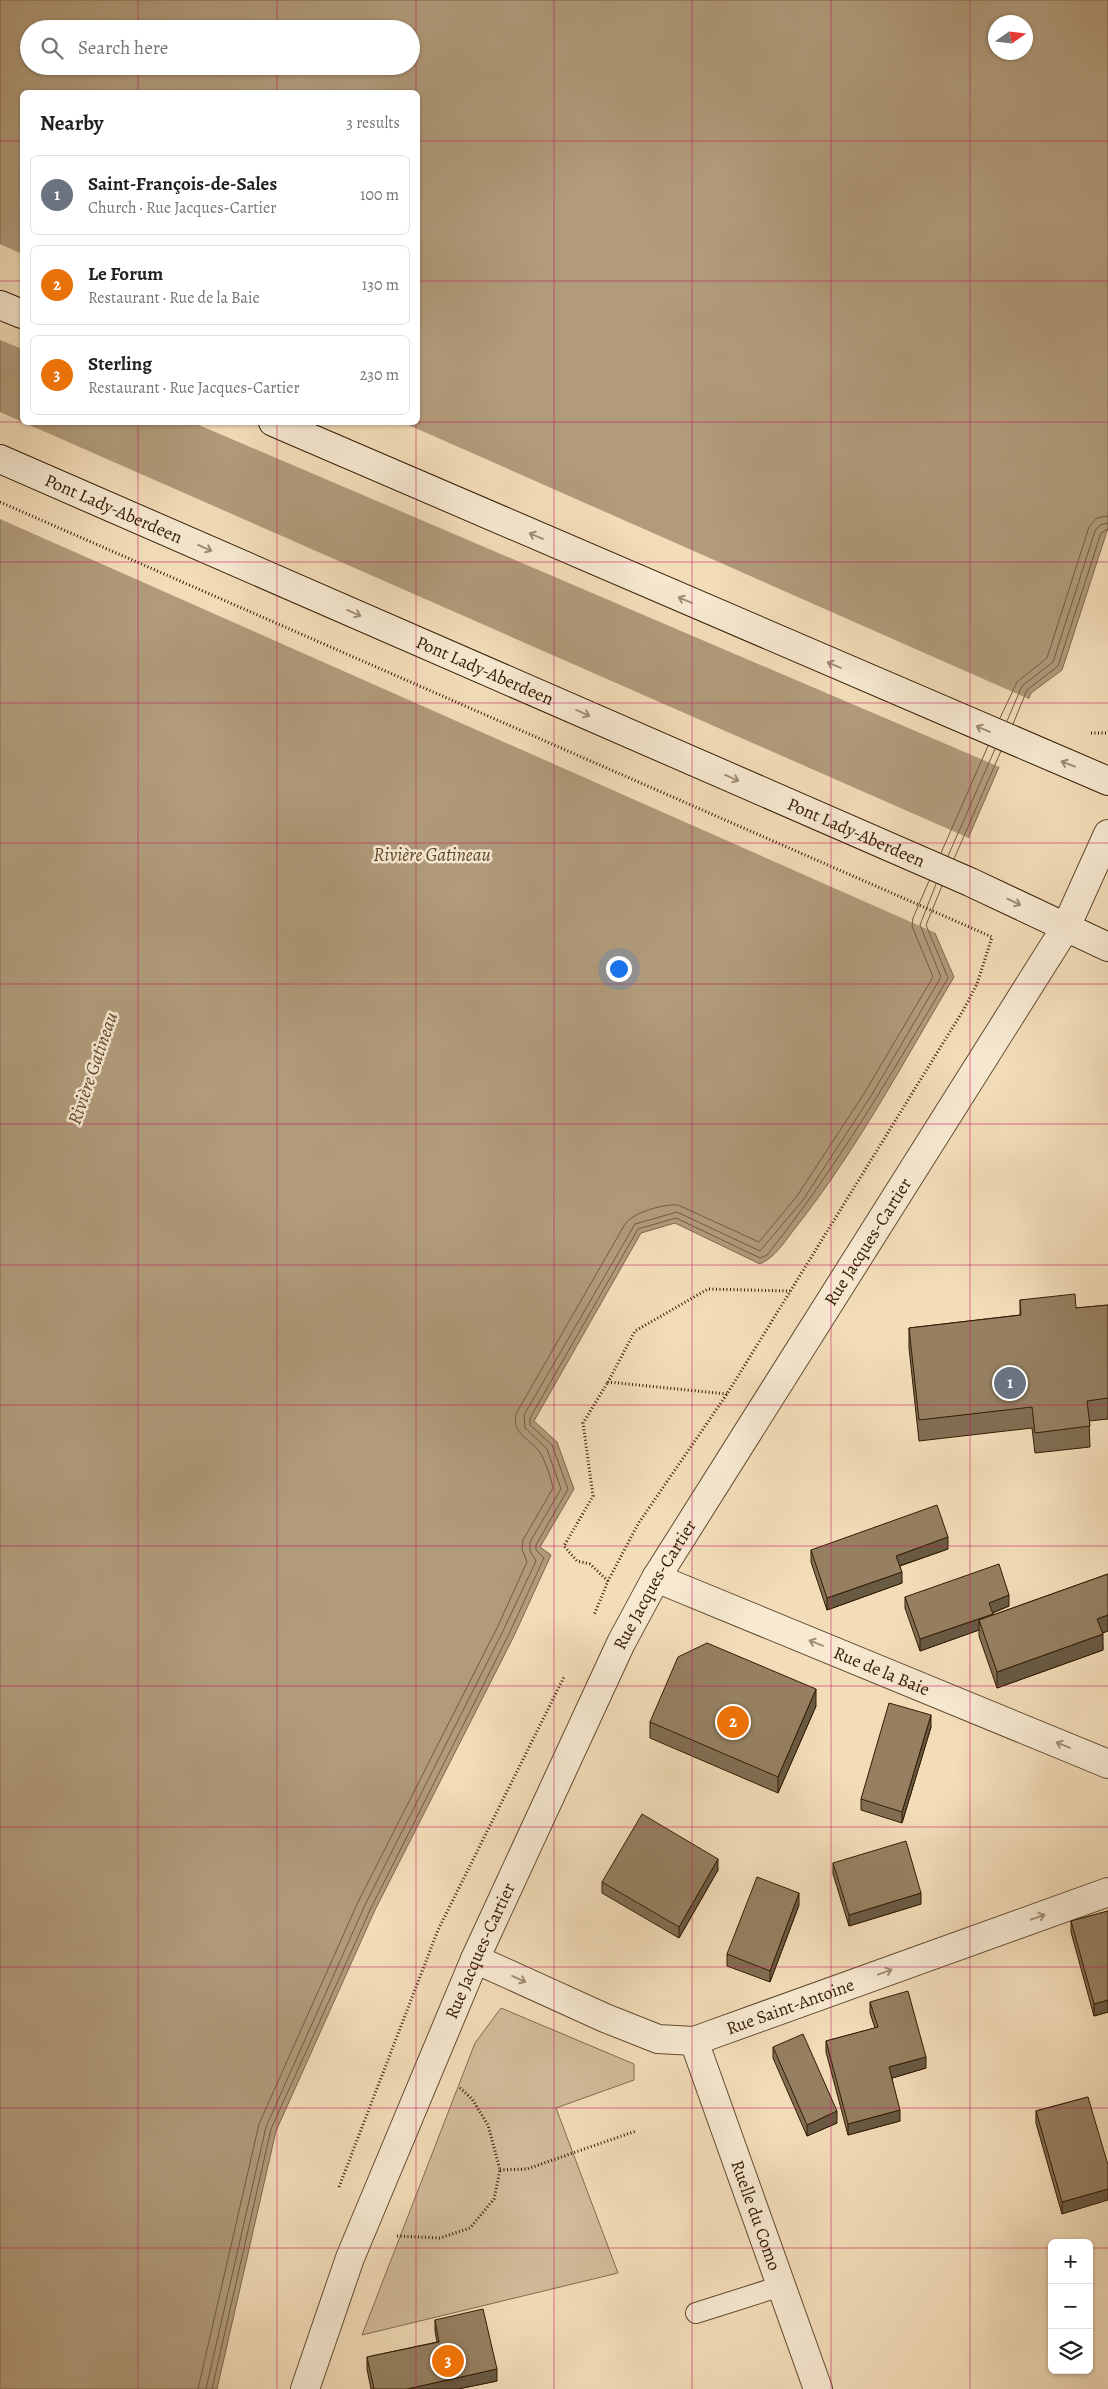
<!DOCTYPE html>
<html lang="en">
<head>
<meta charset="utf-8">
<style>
  :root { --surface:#fff; --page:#f2f2f2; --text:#202124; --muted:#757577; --line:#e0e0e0; --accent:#1a73e8 }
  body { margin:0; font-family:Alegreya,serif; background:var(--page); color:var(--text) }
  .controls { position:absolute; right:15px; bottom:15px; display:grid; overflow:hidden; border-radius:8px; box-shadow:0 1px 4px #0004 }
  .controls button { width:45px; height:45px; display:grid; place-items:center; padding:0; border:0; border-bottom:1px solid var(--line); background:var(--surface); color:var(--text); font:25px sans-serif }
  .compass { position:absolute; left:988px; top:15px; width:45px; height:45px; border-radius:50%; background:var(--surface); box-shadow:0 1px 4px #0004; rotate:76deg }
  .you { position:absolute; left:618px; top:968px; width:18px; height:18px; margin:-12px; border:4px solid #fff; border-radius:50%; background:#1a73e8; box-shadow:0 0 0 8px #1a73e833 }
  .badge { display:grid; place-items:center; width:32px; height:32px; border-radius:50%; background:var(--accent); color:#fff; font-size:16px; font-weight:700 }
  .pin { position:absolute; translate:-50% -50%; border:2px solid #fff; box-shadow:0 1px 5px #0006 }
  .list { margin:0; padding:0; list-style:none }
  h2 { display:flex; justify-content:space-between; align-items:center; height:65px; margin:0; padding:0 20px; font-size:21px }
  h2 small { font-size:16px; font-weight:400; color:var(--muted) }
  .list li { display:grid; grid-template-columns:32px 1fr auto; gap:15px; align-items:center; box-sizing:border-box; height:80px; margin:0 10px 10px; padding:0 10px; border:1px solid var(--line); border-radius:8px }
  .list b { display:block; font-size:19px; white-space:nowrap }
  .list p { margin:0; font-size:16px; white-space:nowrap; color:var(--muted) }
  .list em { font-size:16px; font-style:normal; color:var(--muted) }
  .icon { flex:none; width:28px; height:28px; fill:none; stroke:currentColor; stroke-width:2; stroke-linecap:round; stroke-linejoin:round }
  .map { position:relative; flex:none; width:1108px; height:2389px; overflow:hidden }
  .search { position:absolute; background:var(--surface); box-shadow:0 1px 4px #0004; left:20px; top:20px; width:400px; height:55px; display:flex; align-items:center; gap:12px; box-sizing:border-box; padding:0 18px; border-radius:28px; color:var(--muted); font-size:19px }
  .panel { position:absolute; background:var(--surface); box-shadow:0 1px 4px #0004; left:20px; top:90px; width:400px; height:335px; border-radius:8px }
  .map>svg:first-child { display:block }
</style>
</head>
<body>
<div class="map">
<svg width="1108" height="2389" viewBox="0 0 1108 2389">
  <rect width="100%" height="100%" fill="#f3ddb9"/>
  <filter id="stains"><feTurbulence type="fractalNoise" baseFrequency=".004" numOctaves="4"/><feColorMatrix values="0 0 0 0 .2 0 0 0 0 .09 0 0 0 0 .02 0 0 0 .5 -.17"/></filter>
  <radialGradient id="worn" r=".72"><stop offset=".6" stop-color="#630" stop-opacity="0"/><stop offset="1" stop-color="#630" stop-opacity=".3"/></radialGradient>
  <path fill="#d2bc9a" stroke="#826c4e" d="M 501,2008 L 634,2064 L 634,2080 L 556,2108 L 618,2273 L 362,2335 L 475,2043 Z"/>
  <path fill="#b19b7b" stroke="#7e684b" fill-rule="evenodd" d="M 0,0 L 1108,0 L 1108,528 L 1062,670 L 1031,693 L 931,924 L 954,977 C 904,1061 857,1150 796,1227 C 785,1241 776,1257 760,1264 L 675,1223 L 641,1233 L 534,1421 L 557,1442 L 574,1489 L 540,1547 L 551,1555 L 514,1636 L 375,1910 L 276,2131 L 217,2389 L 0,2389 ZM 996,22 L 1026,22 L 1026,52 L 996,52 ZM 29,29 L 411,29 L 411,66 L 29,66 ZM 22,92 L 418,92 L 418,422 L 22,422 Z"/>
  <g fill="#f3ddb9">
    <path d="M 0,244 L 22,254 L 22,349 L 0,340 Z"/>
    <path d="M 0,412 L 971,839 L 934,925 L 938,934 L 0,519 Z"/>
    <path d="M 194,423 L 404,423 L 1031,700 L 1002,768 Z"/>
  </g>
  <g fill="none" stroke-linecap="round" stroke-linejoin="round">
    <g stroke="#725c3e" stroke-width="1">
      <path d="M 1000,718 L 1017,682 L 1047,658 L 1089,527 L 1097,518 L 1108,516"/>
      <path d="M 1007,721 L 1022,686 L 1053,662 L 1095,531 L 1100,525 L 1108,523"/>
      <path d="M 1013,724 L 1027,690 L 1058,666 L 1101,533 L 1108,529"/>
      <path d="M 941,853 L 988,746"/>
      <path d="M 948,856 L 995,749"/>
      <path d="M 954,859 L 1001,751"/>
      <path d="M 198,2389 L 259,2124 L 358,1902 L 497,1628 L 527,1562 L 522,1549 L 523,1540 L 553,1488 C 551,1478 546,1463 541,1454 C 532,1439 509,1434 517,1412 L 625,1224 C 634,1212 663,1204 678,1205 L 759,1242 L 797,1196 L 865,1092 L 933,977 L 912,926 L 913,918 L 929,881"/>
      <path d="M 206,2389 L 266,2127 L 365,1905 L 503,1631 L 536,1561 L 530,1551 L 530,1542 L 561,1489 L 547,1449 L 525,1428 L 524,1415 L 635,1224 L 677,1212 L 760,1251 L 803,1200 L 871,1096 L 941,977 L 920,925 L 936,884"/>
      <path d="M 212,2389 L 271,2129 L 371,1908 L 509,1634 L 544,1558 L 536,1550 L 536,1545 L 568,1489 L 552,1445 L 530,1425 L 530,1418 L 638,1229 L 676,1218 L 760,1258 L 767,1255 C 836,1169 892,1073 948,978 L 926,925 L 942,886"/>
    </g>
    <g stroke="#624c30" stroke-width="22">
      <path id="service" d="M 696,2313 L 781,2286"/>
    </g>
    <g stroke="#624c30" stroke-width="30">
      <g id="minor">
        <path id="s1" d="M 656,1578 L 1108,1764"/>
        <path id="s2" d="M 475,1959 L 605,2018 L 658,2039 L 694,2041 L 1108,1892"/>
        <path id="s3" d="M 694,2041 L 818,2389"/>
      </g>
    </g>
    <g stroke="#624c30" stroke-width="30">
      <g id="tertiary">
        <path id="s4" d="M 305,2389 L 350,2258 L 475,1959 L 621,1643 L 656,1578 L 1066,927 L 1108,834"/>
      </g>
    </g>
    <g stroke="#321c02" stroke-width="30">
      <g id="secondary">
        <path d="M 0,305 L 22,314"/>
        <path d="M 273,422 L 1108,781"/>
        <path id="s5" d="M 0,459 L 970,882 L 1108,947"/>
      </g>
    </g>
    <g stroke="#321c02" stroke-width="3" stroke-dasharray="1 2.5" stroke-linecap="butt">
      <path d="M 0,502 L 992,937 L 977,984 L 964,1009 L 727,1394 L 638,1524 L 608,1581 L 594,1615"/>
      <path d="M 1091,733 L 1108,733"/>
      <path d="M 727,1394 L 608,1382 L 635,1331 L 708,1289 L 790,1291"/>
      <path d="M 608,1581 L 590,1564 L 577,1561 L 564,1546 L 593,1496 L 583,1423 L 608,1382"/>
      <path d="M 500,2170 L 527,2169 L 636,2131"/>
      <path d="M 339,2187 L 438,1930 L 564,1677"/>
      <path d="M 397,2236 L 440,2238 L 470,2228 L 494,2199 L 500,2170 L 488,2125 L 472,2099 L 459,2087"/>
    </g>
    <use href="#service" stroke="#f7e9d2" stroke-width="20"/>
    <use href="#minor" stroke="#f7e9d2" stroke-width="28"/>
    <use href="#tertiary" stroke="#f7e9d2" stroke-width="28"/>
    <use href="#secondary" stroke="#f7e9d2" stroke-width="28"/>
  </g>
  <g fill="#816e53" stroke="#321c02">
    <path d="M 1020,1300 L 1076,1308 L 1108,1305 L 1108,1419 L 1089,1421 L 1090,1447 L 1035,1453 L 1032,1428 L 919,1441 L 909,1348 L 909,1328 L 1020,1315 Z"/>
    <path d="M 948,1549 L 900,1566 L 902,1583 L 827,1610 L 811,1562 L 811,1550 Z"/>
    <path d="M 1108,1574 L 1108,1631 L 1102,1633 L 1103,1650 L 997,1688 L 979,1636 L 979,1630 L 920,1651 L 905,1608 L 905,1597 L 1009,1606 L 993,1613 L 993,1615 Z"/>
    <path d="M 816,1706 L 778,1793 L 650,1738 L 650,1722 Z"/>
    <path d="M 931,1727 L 902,1823 L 861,1810 L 861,1799 Z"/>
    <path d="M 833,1863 L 921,1904 L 849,1926 L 833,1874 Z"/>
    <path d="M 718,1870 L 679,1938 L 602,1893 L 602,1882 Z"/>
    <path d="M 799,1905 L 770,1982 L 727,1966 L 727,1954 Z"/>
    <path d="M 1108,1911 L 1108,2012 L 1094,2016 L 1071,1932 L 1071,1921 Z"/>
    <path d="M 870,2002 L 926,2068 L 892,2078 L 900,2121 L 848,2135 L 826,2052 L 826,2041 L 875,2028 L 870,2013 Z"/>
    <path d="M 773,2047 L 837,2123 L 807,2136 L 773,2058 Z"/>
    <path d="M 1088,2097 L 1062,2214 L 1036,2123 L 1036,2111 Z"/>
    <path d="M 435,2320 L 497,2381 L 458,2389 L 371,2389 L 367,2369 L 367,2357 L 437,2342 L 435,2331 Z"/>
  </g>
  <g fill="#695a44" stroke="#321c02">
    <path d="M 948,1537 L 948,1549 L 896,1567 L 896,1556 Z"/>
    <path d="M 902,1572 L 902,1583 L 827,1610 L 827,1598 Z"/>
    <path d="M 1009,1595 L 1009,1606 L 989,1614 L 989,1603 Z"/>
    <path d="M 993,1614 L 993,1625 L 979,1620 L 979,1630 L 920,1651 L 920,1639 Z"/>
    <path d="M 1108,1615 L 1108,1631 L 1097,1635 L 1097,1619 Z"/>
    <path d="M 1103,1634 L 1103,1650 L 997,1688 L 997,1672 Z"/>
    <path d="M 816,1689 L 816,1706 L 778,1793 L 778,1777 Z"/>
    <path d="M 931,1715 L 931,1727 L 902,1823 L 902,1812 Z"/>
    <path d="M 718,1859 L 718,1870 L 679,1938 L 679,1927 Z"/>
    <path d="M 799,1893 L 799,1905 L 770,1982 L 770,1971 Z"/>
    <path d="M 921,1893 L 921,1904 L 849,1926 L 849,1915 Z"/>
    <path d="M 1108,2000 L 1108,2012 L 1094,2016 L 1094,2004 Z"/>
    <path d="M 926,2057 L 926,2068 L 889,2079 L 889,2067 Z"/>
    <path d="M 900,2110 L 900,2121 L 848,2135 L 848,2124 Z"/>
    <path d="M 837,2111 L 837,2123 L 807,2136 L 807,2125 Z"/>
    <path d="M 1108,2189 L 1108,2200 L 1062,2214 L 1062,2202 Z"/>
    <path d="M 497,2369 L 497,2381 L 458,2389 L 407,2389 Z"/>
  </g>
  <g fill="#968061" stroke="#321c02">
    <path d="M 1075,1294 L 1076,1308 L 1108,1305 L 1108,1398 L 1087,1401 L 1090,1426 L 1035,1433 L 1032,1407 L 919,1420 L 909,1328 L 1021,1315 L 1020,1300 Z"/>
    <path d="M 937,1505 L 948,1537 L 896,1556 L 902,1572 L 827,1598 L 811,1550 Z"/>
    <path d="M 999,1564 L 1009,1595 L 989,1603 L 993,1614 L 920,1639 L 905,1597 Z"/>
    <path d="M 1108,1574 L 1108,1615 L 1097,1619 L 1103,1634 L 997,1672 L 979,1620 Z"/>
    <path d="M 707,1643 L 816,1689 L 778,1777 L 650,1722 L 678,1657 Z"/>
    <path d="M 889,1703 L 931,1715 L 902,1812 L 861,1799 Z"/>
    <path d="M 642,1814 L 718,1859 L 679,1927 L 602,1882 Z"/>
    <path d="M 906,1841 L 921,1893 L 849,1915 L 833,1863 Z"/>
    <path d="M 757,1877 L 799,1893 L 770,1971 L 727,1954 Z"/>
    <path d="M 1108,1911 L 1108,2000 L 1094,2004 L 1071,1921 Z"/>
    <path d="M 908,1991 L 926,2057 L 889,2067 L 900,2110 L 848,2124 L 826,2041 L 878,2027 L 870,2002 Z"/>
    <path d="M 803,2034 L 837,2111 L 807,2125 L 773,2047 Z"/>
    <path d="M 1088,2097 L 1108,2165 L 1108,2189 L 1062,2202 L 1036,2111 Z"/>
    <path d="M 483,2309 L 497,2369 L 407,2389 L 374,2389 L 367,2357 L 439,2342 L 435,2320 Z"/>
  </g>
  <defs><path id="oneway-shaft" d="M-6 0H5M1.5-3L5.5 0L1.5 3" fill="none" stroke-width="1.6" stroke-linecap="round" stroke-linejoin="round" transform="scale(1.25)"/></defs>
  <g stroke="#9e8d74">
    <use href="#oneway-shaft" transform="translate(536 536) rotate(-157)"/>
    <use href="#oneway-shaft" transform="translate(205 548) rotate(24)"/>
    <use href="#oneway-shaft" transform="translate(685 600) rotate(-157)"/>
    <use href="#oneway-shaft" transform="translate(354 613) rotate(24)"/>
    <use href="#oneway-shaft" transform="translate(834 665) rotate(-157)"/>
    <use href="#oneway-shaft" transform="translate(583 713) rotate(24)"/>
    <use href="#oneway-shaft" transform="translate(983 729) rotate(-157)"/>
    <use href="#oneway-shaft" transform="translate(1068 764) rotate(-159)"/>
    <use href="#oneway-shaft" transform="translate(732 778) rotate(24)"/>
    <use href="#oneway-shaft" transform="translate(1014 902) rotate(26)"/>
    <use href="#oneway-shaft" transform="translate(816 1643) rotate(-158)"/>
    <use href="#oneway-shaft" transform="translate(1063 1745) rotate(-158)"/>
    <use href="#oneway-shaft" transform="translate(1038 1917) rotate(-20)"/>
    <use href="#oneway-shaft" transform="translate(885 1972) rotate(-20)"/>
    <use href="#oneway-shaft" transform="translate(519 1979) rotate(24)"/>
  </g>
  <path fill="none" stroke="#c2185b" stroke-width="1" stroke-opacity="0.55" d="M 138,0 L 138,29M 277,0 L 277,29M 416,0 L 416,92M 554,0 L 554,2389M 692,0 L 692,2389M 831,0 L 831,2389M 970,0 L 970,2389M 138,66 L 138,92M 277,66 L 277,92M 0,141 L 22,141M 418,141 L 1108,141M 0,281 L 22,281M 418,281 L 1108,281M 0,422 L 22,422M 138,422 L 138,2389M 277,422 L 277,2389M 416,422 L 416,2389M 418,422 L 1108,422M 0,562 L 1108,562M 0,703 L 1108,703M 0,843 L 1108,843M 0,984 L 1108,984M 0,1124 L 1108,1124M 0,1265 L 1108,1265M 0,1405 L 1108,1405M 0,1546 L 1108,1546M 0,1686 L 1108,1686M 0,1827 L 1108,1827M 0,1967 L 1108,1967M 0,2108 L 1108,2108M 0,2248 L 1052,2248M 1089,2248 L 1108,2248"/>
  <g text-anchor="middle" stroke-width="5" stroke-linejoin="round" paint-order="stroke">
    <g font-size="18" fill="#321c02" stroke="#f7e9d2">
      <text dy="6" stroke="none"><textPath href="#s5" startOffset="124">Pont Lady-Aberdeen</textPath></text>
      <text dy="6" stroke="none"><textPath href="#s5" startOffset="529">Pont Lady-Aberdeen</textPath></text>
      <text dy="6" stroke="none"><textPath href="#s5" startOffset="934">Pont Lady-Aberdeen</textPath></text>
      <text dy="6" stroke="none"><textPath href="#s4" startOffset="1282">Rue Jacques-Cartier</textPath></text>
      <text dy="6" stroke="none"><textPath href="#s4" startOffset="878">Rue Jacques-Cartier</textPath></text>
      <text dy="6" stroke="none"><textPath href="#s1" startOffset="244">Rue de la Baie</textPath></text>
      <text dy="6" stroke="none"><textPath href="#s4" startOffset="472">Rue Jacques-Cartier</textPath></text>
      <text dy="6" stroke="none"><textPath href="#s2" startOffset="338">Rue Saint-Antoine</textPath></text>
      <text dy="6" stroke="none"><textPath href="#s3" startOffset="185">Ruelle du Como</textPath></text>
    </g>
    <g font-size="19" font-style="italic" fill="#5e482c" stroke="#f7e9d2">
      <text x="432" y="861">Rivière Gatineau</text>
      <text transform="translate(92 1068) rotate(-71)" y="7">Rivière Gatineau</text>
    </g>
  </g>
  <rect width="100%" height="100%" filter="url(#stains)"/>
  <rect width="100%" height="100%" fill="url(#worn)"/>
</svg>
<div class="controls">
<button>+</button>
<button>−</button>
<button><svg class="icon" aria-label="layers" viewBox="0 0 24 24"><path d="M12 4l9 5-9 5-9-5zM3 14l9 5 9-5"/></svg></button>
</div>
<svg class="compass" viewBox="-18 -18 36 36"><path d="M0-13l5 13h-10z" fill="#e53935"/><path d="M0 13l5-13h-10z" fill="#757577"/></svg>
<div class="you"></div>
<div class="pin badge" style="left:1010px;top:1383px;background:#6b7280">1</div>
<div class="pin badge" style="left:733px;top:1722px;background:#e8710a">2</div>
<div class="pin badge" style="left:448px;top:2361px;background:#e8710a">3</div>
<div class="search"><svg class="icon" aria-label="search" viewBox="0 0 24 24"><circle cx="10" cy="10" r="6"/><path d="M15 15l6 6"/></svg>Search here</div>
<section class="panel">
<h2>Nearby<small>3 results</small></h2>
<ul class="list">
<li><span class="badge" style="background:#6b7280">1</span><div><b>Saint-François-de-Sales</b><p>Church · Rue Jacques-Cartier</p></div><em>100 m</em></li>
<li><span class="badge" style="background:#e8710a">2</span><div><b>Le Forum</b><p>Restaurant · Rue de la Baie</p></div><em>130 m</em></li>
<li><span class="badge" style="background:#e8710a">3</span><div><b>Sterling</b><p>Restaurant · Rue Jacques-Cartier</p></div><em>230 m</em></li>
</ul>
</section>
</div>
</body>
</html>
